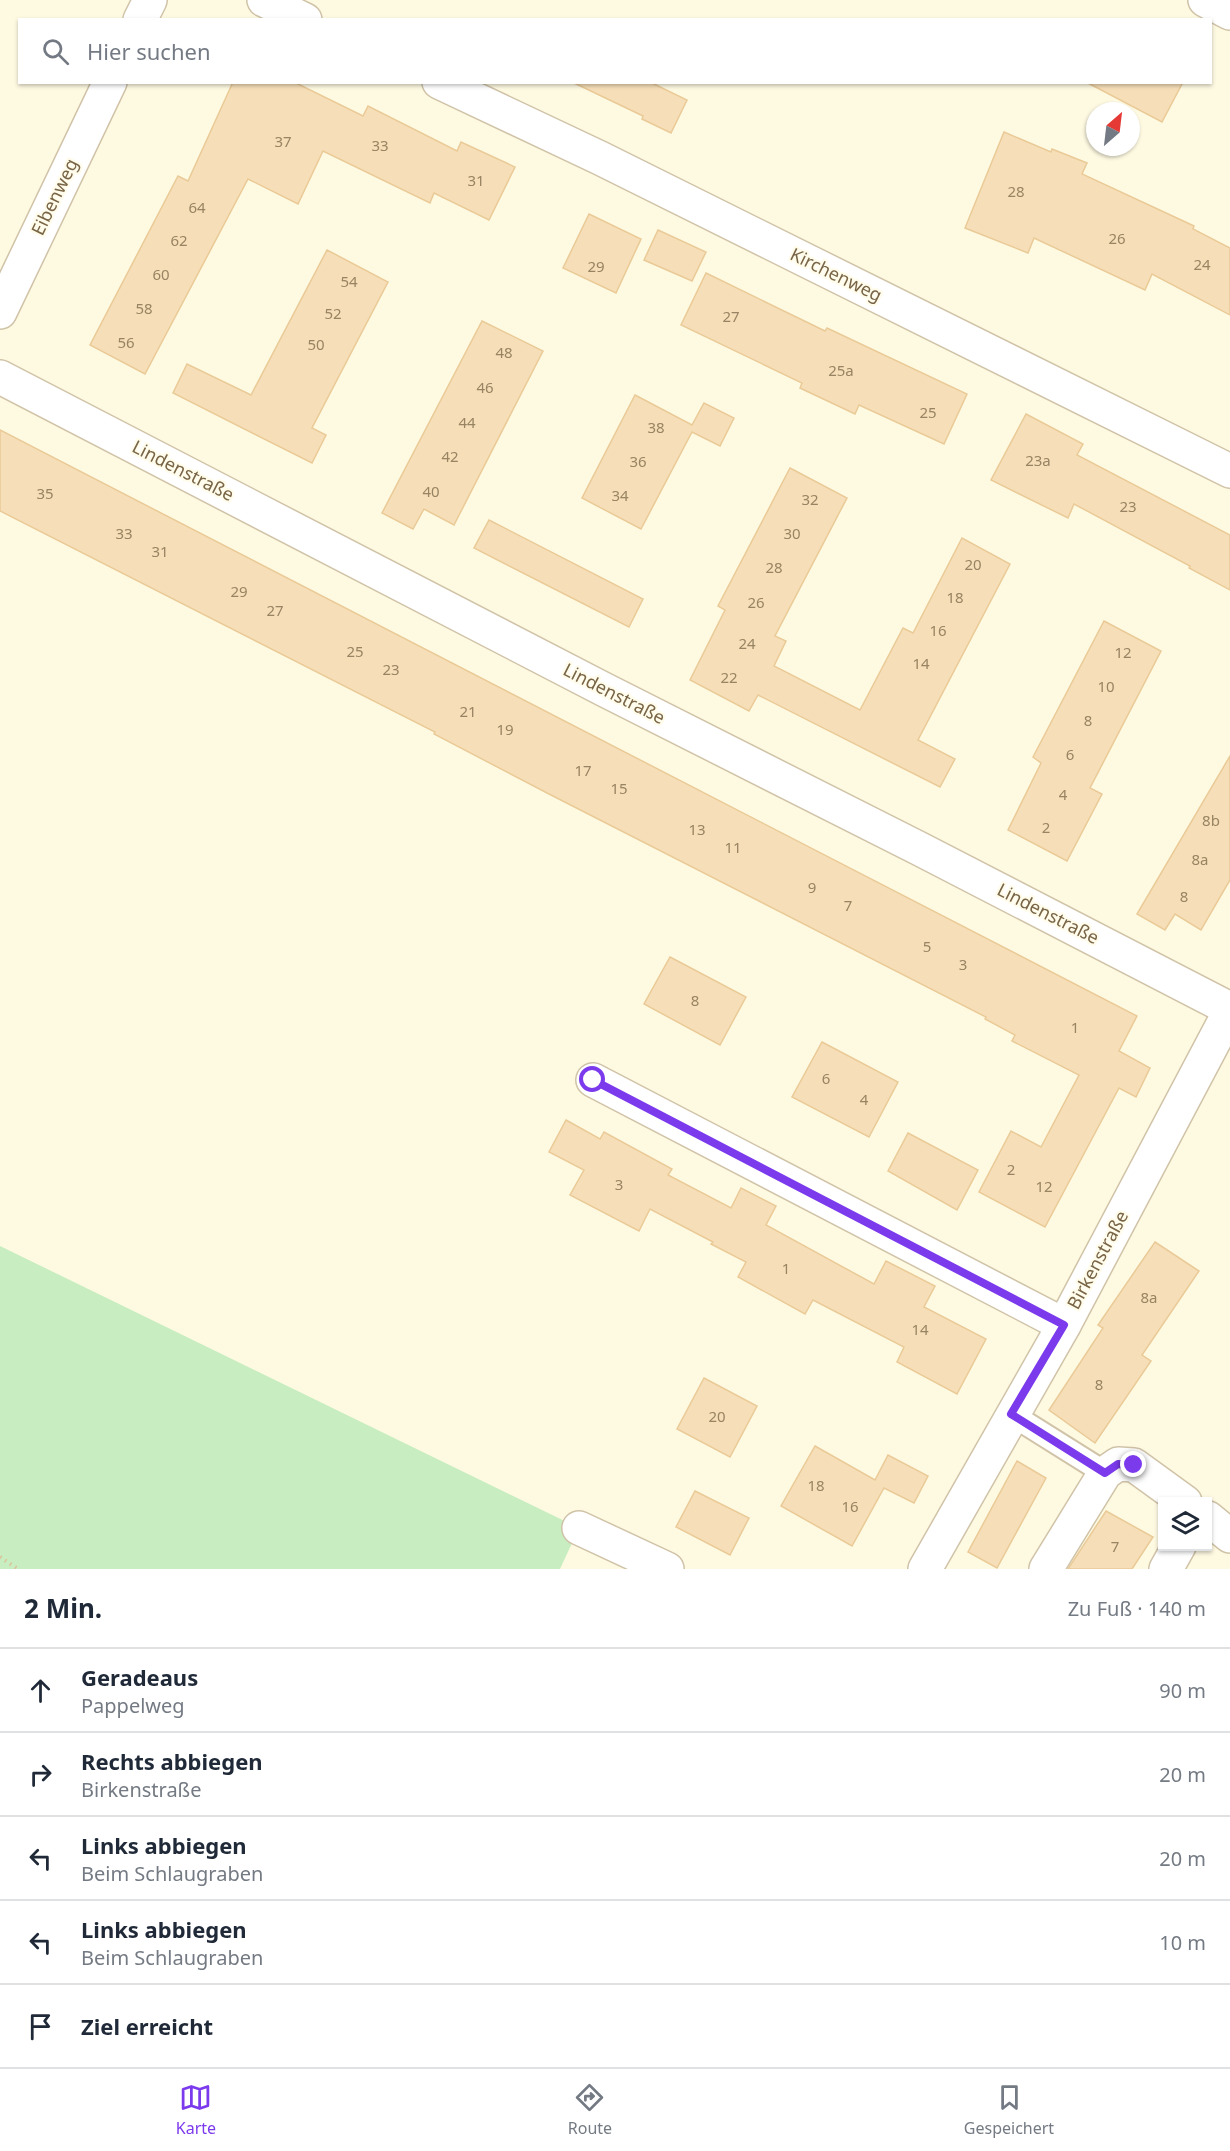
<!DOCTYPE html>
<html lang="de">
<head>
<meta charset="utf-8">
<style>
  :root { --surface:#fff; --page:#f2f2f3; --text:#1f2937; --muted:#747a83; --line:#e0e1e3; --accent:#7c3aed }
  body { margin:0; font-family:"Noto Sans",sans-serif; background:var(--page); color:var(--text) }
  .controls { position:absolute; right:18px; bottom:18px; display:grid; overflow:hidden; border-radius:0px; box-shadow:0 2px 4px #0004 }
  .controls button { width:54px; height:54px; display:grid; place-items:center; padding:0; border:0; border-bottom:2px solid var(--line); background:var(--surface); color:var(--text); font:30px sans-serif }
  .compass { position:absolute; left:1086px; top:102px; width:54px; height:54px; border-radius:50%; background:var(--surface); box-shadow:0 2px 4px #0004; rotate:28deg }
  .stop { position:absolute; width:18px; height:18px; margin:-14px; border:4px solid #7c3aed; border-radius:50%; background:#fff }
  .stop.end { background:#7c3aed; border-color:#fff; box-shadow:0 2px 6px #0008 }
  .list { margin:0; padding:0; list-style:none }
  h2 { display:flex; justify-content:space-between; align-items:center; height:78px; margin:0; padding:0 24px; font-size:26px }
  h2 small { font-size:20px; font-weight:400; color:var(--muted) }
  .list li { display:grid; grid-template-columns:39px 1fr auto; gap:18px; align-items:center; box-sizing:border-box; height:84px; padding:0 24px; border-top:2px solid var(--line) }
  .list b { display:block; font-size:22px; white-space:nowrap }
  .list p { margin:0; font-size:20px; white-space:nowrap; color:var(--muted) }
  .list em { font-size:20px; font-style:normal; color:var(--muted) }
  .icon { flex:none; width:33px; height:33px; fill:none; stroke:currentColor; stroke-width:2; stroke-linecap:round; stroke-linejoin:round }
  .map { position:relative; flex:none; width:1230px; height:1569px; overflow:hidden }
  .search { position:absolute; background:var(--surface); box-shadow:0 2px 4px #0004; left:18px; right:18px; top:18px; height:66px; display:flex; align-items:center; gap:15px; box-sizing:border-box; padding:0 21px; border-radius:0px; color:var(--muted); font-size:22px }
  .sheet { height:498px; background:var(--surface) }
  nav { display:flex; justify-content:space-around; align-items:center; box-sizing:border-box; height:84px; border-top:2px solid var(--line); background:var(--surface); font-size:16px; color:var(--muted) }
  nav a { display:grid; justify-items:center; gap:3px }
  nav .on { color:var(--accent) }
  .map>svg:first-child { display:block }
</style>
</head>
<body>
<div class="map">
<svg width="1230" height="1569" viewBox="0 0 1230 1569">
  <rect width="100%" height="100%" fill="#fefae2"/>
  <path fill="#c7edc0" d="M 0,1246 L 579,1528 L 560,1569 L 0,1569 Z"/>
  <g fill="#f6dfb8" stroke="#eaca97" stroke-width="1.5">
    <path d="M 233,82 L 294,82 L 363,116 L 368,106 L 457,151 L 461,142 L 515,167 L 489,220 L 434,193 L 430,203 L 323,151 L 298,204 L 248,179 L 145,374 L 90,345 L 178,176 L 188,181 Z"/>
    <path d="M 572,82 L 650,82 L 687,100 L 671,133 L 642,119 L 643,116 Z"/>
    <path d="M 1086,82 L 1183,82 L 1162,122 Z"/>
    <path d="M 1004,132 L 1051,152 L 1052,149 L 1087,163 L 1082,174 L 1194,226 L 1193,229 L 1230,248 L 1230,315 L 1152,274 L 1145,290 L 1034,238 L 1028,253 L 965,228 Z"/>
    <path d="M 589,214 L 641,239 L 616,293 L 563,268 Z"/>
    <path d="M 658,230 L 706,252 L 692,281 L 644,260 Z"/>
    <path d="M 327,250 L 388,282 L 312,428 L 326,435 L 312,463 L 173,393 L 187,364 L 251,395 Z"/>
    <path d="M 706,273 L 825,331 L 827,328 L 967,394 L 944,444 L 859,405 L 855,414 L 800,388 L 802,383 L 681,325 Z"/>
    <path d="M 482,321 L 543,351 L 454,525 L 424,509 L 413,529 L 382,513 Z"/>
    <path d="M 635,395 L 692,425 L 704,403 L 734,418 L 720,446 L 692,432 L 641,529 L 582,498 Z"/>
    <path d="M 1026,414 L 1083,444 L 1077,455 L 1230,535 L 1230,590 L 1189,568 L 1190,566 L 1074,504 L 1068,518 L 991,480 Z"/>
    <path d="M 0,430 L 1137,1016 L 1119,1051 L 1150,1068 L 1136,1097 L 1119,1088 L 1045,1227 L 979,1192 L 1011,1131 L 1041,1147 L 1079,1075 L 1012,1041 L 1015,1035 L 985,1019 L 986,1017 L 549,794 L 434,734 L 435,732 L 0,511 Z"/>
    <path d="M 790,468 L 847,498 L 775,636 L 786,641 L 774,666 L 860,710 L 903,628 L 913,633 L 962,538 L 1010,564 L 918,740 L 955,759 L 940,787 L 758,695 L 749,711 L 690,680 L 725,610 L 718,606 Z"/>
    <path d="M 489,520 L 643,599 L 629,627 L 474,548 Z"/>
    <path d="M 1104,621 L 1161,651 L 1090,788 L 1102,794 L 1067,861 L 1008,830 L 1041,763 L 1033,757 Z"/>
    <path d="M 1230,756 L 1230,880 L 1201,930 L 1175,914 L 1165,930 L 1137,914 Z"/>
    <path d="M 670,957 L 746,997 L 720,1045 L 644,1004 Z"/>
    <path d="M 822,1042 L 898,1082 L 869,1137 L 792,1097 Z"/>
    <path d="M 566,1120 L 600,1139 L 604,1132 L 672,1169 L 668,1175 L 731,1208 L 741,1188 L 776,1206 L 766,1225 L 874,1284 L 886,1261 L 935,1286 L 924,1307 L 986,1339 L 957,1394 L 897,1362 L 904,1347 L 813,1300 L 805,1314 L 738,1277 L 746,1262 L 711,1244 L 713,1242 L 650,1209 L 639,1231 L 570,1195 L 584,1170 L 549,1152 Z"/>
    <path d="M 908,1133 L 978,1170 L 957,1210 L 888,1171 Z"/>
    <path d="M 1155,1242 L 1199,1271 L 1142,1355 L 1151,1361 L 1095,1443 L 1049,1410 L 1103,1328 L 1098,1325 Z"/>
    <path d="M 704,1378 L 757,1406 L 730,1457 L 677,1429 Z"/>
    <path d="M 815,1446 L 875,1480 L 888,1455 L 928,1476 L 914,1503 L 884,1488 L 852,1546 L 781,1506 Z"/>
    <path d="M 1017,1461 L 1046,1478 L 997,1568 L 968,1552 Z"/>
    <path d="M 695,1491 L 749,1518 L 730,1555 L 676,1527 Z"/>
    <path d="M 1106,1511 L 1153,1537 L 1132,1569 L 1068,1569 Z"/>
  </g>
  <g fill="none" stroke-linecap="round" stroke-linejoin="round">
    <g stroke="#d0c3a8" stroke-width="26">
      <path id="service" d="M 1011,1414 L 1105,1473"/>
    </g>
    <g stroke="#d0c3a8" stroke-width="36">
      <g id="minor">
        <path d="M 264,0 L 305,20"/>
        <path d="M 1205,0 L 1230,13"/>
        <path d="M 140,20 L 150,0"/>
        <path d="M 439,82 L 600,158 L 1230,471"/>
        <path d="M 0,312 L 110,82"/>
        <path d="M 0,377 L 605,690 L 920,849 L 1230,1009"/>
        <path d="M 593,1080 L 1064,1325"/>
        <path d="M 1208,1518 L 1230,1536"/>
        <path d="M 579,1528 L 667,1569"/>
        <path d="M 925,1569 L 1064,1325 L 1230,1011"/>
        <path d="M 1046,1569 L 1105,1473 L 1118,1464 L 1134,1465 L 1185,1502"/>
        <path d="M 1166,1569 L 1179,1546"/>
      </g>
    </g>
    <path stroke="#dbc39b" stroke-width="4" stroke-dasharray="1.5 4.5" stroke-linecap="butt" d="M 0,1557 L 18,1569"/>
    <use href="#service" stroke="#fff" stroke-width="22"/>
    <use href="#minor" stroke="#fff" stroke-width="33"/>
  </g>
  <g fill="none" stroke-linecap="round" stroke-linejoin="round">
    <path stroke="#7c3aed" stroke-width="8" d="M 593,1080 L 1064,1325 L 1011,1414 L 1105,1473 L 1118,1464 L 1134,1465"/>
  </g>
  <g text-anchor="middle" stroke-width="4.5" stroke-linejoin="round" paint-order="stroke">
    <g font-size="15" fill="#988362">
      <text x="283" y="147">37</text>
      <text x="380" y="151">33</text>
      <text x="476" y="186">31</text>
      <text x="1016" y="197">28</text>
      <text x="197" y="213">64</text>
      <text x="1117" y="244">26</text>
      <text x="179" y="246">62</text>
      <text x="1202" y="270">24</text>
      <text x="596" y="272">29</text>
      <text x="161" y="280">60</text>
      <text x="349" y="287">54</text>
      <text x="144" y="314">58</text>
      <text x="333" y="319">52</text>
      <text x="731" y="322">27</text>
      <text x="126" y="348">56</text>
      <text x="316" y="350">50</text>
      <text x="504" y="358">48</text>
      <text x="841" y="376">25a</text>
      <text x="485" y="393">46</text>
      <text x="928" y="418">25</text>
      <text x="467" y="428">44</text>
      <text x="656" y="433">38</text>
      <text x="450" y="462">42</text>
      <text x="1038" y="466">23a</text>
      <text x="638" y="467">36</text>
      <text x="431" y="497">40</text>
      <text x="45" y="499">35</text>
      <text x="620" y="501">34</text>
      <text x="810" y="505">32</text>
      <text x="1128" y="512">23</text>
      <text x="124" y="539">33</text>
      <text x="792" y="539">30</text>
      <text x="160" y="557">31</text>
      <text x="973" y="570">20</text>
      <text x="774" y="573">28</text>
      <text x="239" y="597">29</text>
      <text x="955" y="603">18</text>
      <text x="756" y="608">26</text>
      <text x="275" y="616">27</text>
      <text x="938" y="636">16</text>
      <text x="747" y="649">24</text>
      <text x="355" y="657">25</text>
      <text x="1123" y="658">12</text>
      <text x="921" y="669">14</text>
      <text x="391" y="675">23</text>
      <text x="729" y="683">22</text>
      <text x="1106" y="692">10</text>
      <text x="468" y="717">21</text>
      <text x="1088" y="726">8</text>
      <text x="505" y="735">19</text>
      <text x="1070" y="760">6</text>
      <text x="583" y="776">17</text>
      <text x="619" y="794">15</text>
      <text x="1063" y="800">4</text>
      <text x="1211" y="826">8b</text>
      <text x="1046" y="833">2</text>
      <text x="697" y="835">13</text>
      <text x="733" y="853">11</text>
      <text x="1200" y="865">8a</text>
      <text x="812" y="893">9</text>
      <text x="1184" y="902">8</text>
      <text x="848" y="911">7</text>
      <text x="927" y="952">5</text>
      <text x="963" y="970">3</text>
      <text x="695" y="1006">8</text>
      <text x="1075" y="1033">1</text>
      <text x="826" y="1084">6</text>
      <text x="864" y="1105">4</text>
      <text x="1011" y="1175">2</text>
      <text x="619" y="1190">3</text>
      <text x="1044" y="1192">12</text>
      <text x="786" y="1274">1</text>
      <text x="1149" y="1303">8a</text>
      <text x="920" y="1335">14</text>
      <text x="1099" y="1390">8</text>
      <text x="717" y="1422">20</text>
      <text x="816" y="1491">18</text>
      <text x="850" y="1512">16</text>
      <text x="1115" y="1552">7</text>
    </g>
    <g font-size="18" fill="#786446" stroke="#fffceb">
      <text transform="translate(55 197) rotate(-64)" y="6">Eibenweg</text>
      <text transform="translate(836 275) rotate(26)" y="6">Kirchenweg</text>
      <text transform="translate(183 471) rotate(27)" y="6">Lindenstraße</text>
      <text transform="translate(614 694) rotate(27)" y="6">Lindenstraße</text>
      <text transform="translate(1048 914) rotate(27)" y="6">Lindenstraße</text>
      <text transform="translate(1098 1260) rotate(-62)" y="6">Birkenstraße</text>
    </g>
  </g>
</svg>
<div class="controls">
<button><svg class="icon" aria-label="layers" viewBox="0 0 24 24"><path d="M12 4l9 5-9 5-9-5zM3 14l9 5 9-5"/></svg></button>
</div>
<svg class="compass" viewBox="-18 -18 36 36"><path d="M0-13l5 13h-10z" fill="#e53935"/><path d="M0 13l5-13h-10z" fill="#747a83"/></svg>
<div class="stop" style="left:593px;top:1080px"></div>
<div class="stop end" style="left:1134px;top:1465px"></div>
<div class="search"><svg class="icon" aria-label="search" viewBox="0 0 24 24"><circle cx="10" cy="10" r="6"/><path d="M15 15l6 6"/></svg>Hier suchen</div>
</div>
<section class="sheet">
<h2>2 Min.<small>Zu Fuß · 140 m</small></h2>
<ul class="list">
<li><svg class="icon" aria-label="ahead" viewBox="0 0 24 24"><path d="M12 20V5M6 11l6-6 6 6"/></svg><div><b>Geradeaus</b><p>Pappelweg</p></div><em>90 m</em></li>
<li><svg class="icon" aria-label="right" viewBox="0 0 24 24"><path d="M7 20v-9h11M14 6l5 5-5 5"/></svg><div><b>Rechts abbiegen</b><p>Birkenstraße</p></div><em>20 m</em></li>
<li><svg class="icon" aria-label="left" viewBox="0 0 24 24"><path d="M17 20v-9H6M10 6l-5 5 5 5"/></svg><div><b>Links abbiegen</b><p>Beim Schlaugraben</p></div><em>20 m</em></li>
<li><svg class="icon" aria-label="left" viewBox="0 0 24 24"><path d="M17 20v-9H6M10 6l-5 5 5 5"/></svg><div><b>Links abbiegen</b><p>Beim Schlaugraben</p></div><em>10 m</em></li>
<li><svg class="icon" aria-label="arrive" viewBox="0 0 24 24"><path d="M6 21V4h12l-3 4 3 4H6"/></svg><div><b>Ziel erreicht</b></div></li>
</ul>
</section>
<nav>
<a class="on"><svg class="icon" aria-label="map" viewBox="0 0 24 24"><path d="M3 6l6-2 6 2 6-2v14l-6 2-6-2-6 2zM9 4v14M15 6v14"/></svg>Karte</a>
<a><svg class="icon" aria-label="directions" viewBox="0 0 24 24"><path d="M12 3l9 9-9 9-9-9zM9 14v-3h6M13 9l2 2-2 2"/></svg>Route</a>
<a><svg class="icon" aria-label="saved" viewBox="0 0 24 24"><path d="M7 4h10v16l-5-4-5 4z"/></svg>Gespeichert</a>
</nav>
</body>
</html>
